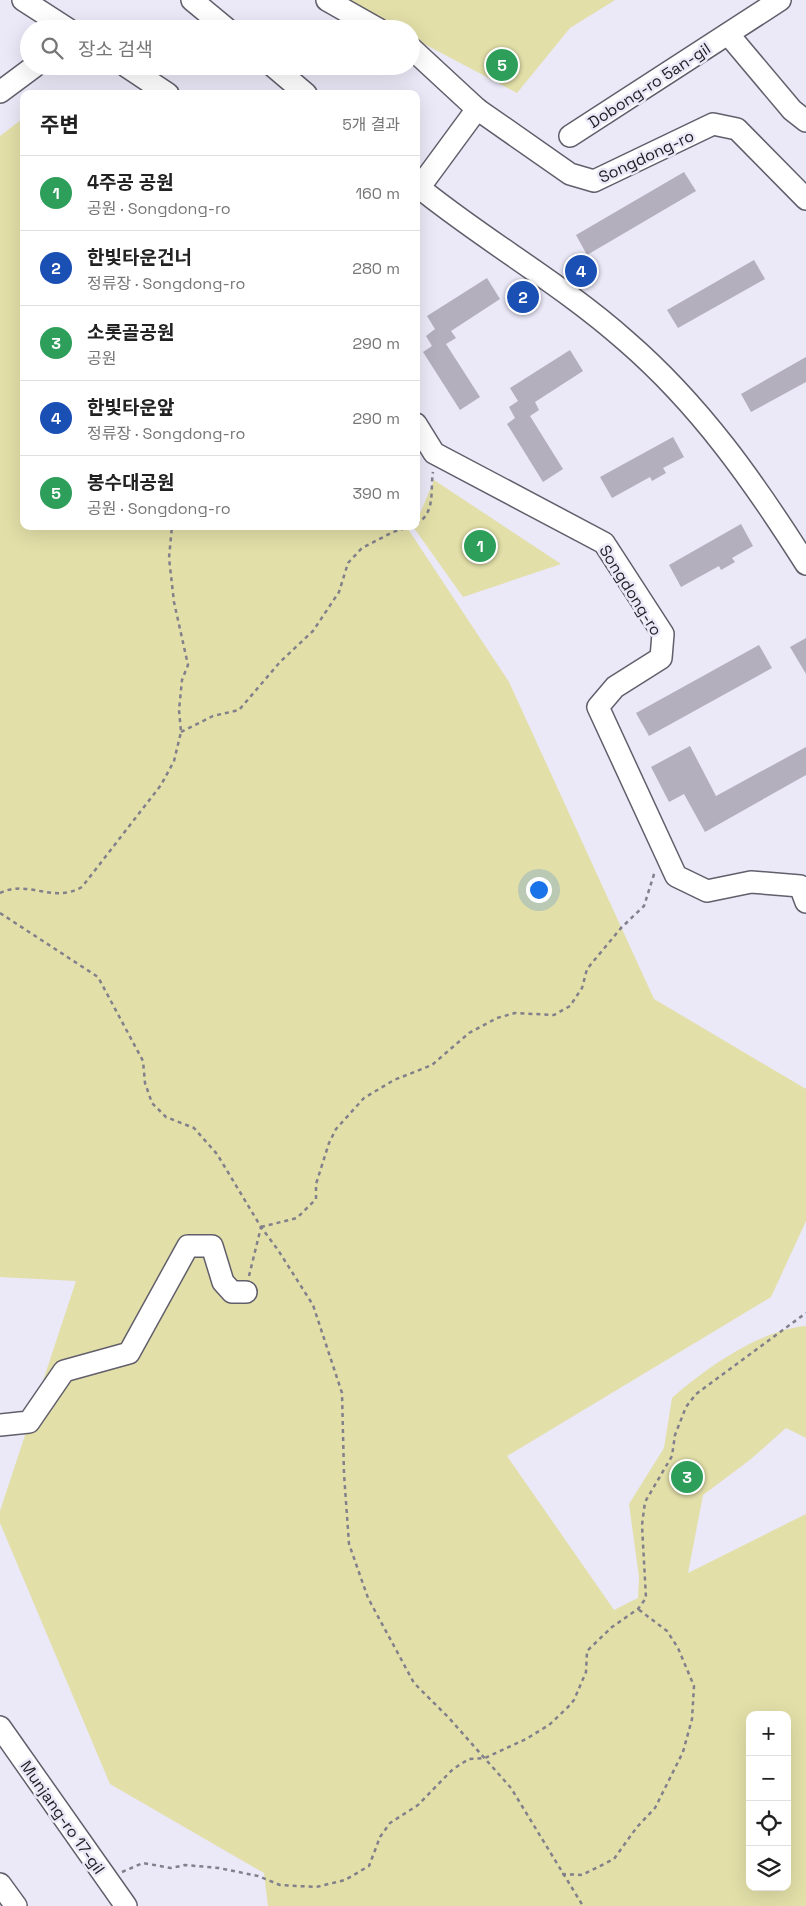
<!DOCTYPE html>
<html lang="ko">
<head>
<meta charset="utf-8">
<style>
  :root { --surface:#fff; --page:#f6f6f6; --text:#222; --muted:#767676; --line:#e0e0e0; --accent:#0b8043 }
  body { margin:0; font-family:"Space Grotesk","Noto Sans KR",sans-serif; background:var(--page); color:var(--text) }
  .controls { position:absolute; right:15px; bottom:15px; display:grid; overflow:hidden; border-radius:10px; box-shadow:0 5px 20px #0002 }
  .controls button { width:45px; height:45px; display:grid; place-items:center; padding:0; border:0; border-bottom:1px solid var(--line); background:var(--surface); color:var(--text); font:25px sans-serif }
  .you { position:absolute; left:538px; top:889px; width:18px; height:18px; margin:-12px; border:4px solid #fff; border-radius:50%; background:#1a73e8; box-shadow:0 0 0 8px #1a73e833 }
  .badge { display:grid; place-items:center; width:32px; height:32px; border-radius:50%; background:var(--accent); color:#fff; font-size:16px; font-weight:700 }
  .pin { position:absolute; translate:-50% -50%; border:2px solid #fff; box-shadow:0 1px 5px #0006 }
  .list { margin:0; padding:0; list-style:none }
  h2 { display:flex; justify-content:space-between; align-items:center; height:65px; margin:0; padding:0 20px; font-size:21px }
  h2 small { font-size:16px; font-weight:400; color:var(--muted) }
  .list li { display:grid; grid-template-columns:32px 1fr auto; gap:15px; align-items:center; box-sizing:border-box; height:75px; padding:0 20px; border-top:1px solid var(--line) }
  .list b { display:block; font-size:19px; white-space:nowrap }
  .list p { margin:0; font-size:16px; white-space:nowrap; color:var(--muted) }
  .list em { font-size:16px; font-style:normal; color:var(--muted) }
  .icon { flex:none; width:28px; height:28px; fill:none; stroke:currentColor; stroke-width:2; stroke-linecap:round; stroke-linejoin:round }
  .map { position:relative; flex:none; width:806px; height:1906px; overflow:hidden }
  .search { position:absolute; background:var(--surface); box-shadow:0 5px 20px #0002; left:20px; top:20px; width:400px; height:55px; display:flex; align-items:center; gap:12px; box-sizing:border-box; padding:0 18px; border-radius:28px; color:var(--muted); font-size:19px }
  .panel { position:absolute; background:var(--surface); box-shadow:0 5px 20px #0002; left:20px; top:90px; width:400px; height:440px; border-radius:10px }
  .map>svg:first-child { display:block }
</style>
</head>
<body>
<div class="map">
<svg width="806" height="1906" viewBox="0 0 806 1906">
  <rect width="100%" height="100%" fill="#ebe8f7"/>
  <g fill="#e2dfa8" fill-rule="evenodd">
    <path d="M 341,0 L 615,0 L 570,28 L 517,93 L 411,37 L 411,29 L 395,29 Z"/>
    <path d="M 21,120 L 24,123 L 24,526 L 406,526 L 509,682 L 654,999 L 806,1089 L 806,1221 L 771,1297 L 507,1456 L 614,1610 L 638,1598 L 639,1577 L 629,1504 L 664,1448 L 672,1398 C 706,1368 760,1330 806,1326 L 806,1438 L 786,1428 L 751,1459 L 703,1495 L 688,1573 L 806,1514 L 806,1906 L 268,1906 L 264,1873 L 110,1784 L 0,1523 L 0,1511 L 76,1281 L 0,1277 L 0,136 ZM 750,1715 L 787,1715 L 787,1887 L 750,1887 Z"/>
    <path d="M 434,480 L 561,564 L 463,597 L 414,528 Z"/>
  </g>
  <g fill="#b3afbd">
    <path d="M 684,172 L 696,191 L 587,255 L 576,235 Z"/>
    <path d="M 754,260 L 765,279 L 678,328 L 667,310 Z"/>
    <path d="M 487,278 L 500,299 L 451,331 L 456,338 L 446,344 L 480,397 L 460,410 L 423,352 L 432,346 L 426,336 L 435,329 L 427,316 Z"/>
    <path d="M 570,350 L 583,371 L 535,402 L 539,410 L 530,416 L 563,469 L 543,482 L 507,424 L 515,418 L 509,407 L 518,401 L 510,388 Z"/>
    <path d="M 806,357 L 806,382 L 751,412 L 741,394 Z"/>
    <path d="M 673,437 L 684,457 L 663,468 L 666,473 L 652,481 L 650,477 L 612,498 L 600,477 Z"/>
    <path d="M 741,524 L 753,546 L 732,558 L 735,562 L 721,570 L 719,566 L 681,587 L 669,565 Z"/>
    <path d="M 806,638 L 806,674 L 790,647 Z"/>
    <path d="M 759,645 L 772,668 L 649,736 L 636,713 Z"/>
    <path d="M 690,746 L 716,796 L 806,747 L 806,775 L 705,832 L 684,794 L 669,802 L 651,767 Z"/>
  </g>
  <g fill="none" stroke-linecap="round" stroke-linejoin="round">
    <g stroke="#625f6c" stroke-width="24">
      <g id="minor">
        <path d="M 23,0 L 68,29"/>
        <path d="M 192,0 L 227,29"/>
        <path d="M 327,0 L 378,29"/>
        <path d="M 728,34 L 792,110 L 806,121"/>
        <path d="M 411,48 L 477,109 L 570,174 L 594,181 L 713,124 L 737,129 L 806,199"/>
        <path d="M 126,66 L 168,94"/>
        <path d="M 273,66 L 306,94"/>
        <path d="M 0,92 L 35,66"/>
        <path d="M 570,136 L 780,0"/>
        <path d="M 416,185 C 483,240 561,283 626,341 C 700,405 754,482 806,564"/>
        <path d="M 416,192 L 477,109"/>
        <path d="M 416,424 L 434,453 L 604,543 L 663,634 L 661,658 L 615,687 L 598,707 L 676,876 L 707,891 L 751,882 L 800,886 L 806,902"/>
        <path d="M 0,1425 L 29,1422 L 64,1371 L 129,1353 L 188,1246 L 212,1246 L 223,1282 L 232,1292 L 246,1292"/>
        <path d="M 0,1727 L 126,1906"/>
        <path d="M 0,1884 L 16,1906"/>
      </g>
    </g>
    <g stroke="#82808a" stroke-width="2.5" stroke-dasharray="4 4" stroke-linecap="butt">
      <path d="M 416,524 C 436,513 430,491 433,472"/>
      <path d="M 181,732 L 213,716 L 239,710 L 280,662 L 313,631 L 339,592 L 348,563 L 362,548 L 393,532 L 412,526"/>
      <path d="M 0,893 C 29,879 52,904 82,887 L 161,785 L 174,761 L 181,732 L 179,710 L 182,680 L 188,665 L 174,602 L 169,558 L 172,526"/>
      <path d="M 0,913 L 98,977 L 143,1061 L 145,1083 L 152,1103 L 166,1117 L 194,1128 L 217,1154 L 261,1227 L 278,1250 L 313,1305 L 342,1393 L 344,1474 L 349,1544 L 368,1598 L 414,1683 L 449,1718 L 511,1788 L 583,1906"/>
      <path d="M 261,1227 L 297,1218 L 316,1199 L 316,1184 L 329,1143 L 336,1129 L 364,1098 L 394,1080 L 432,1065 L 469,1033 L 497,1018 L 515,1013 L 554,1015 L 570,1006 L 582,988 L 587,969 L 621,928 L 644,906 L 655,871"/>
      <path d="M 249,1276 L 261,1227"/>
      <path d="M 122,1872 L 143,1863 L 171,1868 L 185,1865 L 219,1868 L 258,1876 L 280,1885 L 316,1887 L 345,1880 L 369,1866 L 380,1837 L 390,1823 L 418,1805 L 453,1769 L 469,1759 L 485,1758 L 526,1739 L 549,1725 L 568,1707 L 574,1700 L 586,1672 L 587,1651 L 612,1627 L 638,1609 L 646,1598 L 642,1525 L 645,1502 L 672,1456 L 675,1435 L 686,1407 L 696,1394 L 806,1313"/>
      <path d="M 562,1874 L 582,1875 L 614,1859 L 637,1827 L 655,1808 L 683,1752 L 692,1719 L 694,1686 L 678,1648 L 667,1631 L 638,1609"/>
    </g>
    <use href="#minor" stroke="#fff" stroke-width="21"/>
  </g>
  <g text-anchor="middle" stroke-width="5" stroke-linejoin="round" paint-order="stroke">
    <g font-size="16" fill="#1f1e23" stroke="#ebe8f7">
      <text transform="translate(649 85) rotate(-33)" y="6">Dobong-ro 5an-gil</text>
      <text transform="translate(646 156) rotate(-25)" y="6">Songdong-ro</text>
      <text transform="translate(631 590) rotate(58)" y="6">Songdong-ro</text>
      <text transform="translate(63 1817) rotate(55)" y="6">Munjang-ro 17-gil</text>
    </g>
  </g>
</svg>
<div class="controls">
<button>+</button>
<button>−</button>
<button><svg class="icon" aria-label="locate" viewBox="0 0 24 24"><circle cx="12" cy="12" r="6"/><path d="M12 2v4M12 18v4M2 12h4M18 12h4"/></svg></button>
<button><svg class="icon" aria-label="layers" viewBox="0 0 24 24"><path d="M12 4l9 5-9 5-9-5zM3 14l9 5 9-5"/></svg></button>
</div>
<div class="you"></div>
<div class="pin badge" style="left:480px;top:546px;background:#2e9e5b">1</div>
<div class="pin badge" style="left:523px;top:297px;background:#1a4fb4">2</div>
<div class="pin badge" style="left:687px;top:1477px;background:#2e9e5b">3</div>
<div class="pin badge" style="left:581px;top:271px;background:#1a4fb4">4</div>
<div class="pin badge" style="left:502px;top:65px;background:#2e9e5b">5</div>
<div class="search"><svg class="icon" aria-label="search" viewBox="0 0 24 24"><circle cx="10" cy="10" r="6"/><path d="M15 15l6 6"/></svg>장소 검색</div>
<section class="panel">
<h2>주변<small>5개 결과</small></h2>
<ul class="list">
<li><span class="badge" style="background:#2e9e5b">1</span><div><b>4주공 공원</b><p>공원 · Songdong-ro</p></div><em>160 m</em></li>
<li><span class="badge" style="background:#1a4fb4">2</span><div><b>한빛타운건너</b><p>정류장 · Songdong-ro</p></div><em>280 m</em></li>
<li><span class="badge" style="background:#2e9e5b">3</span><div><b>소롯골공원</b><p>공원</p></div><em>290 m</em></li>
<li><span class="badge" style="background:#1a4fb4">4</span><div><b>한빛타운앞</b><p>정류장 · Songdong-ro</p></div><em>290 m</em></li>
<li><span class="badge" style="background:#2e9e5b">5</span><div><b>봉수대공원</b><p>공원 · Songdong-ro</p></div><em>390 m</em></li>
</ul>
</section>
</div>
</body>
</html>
